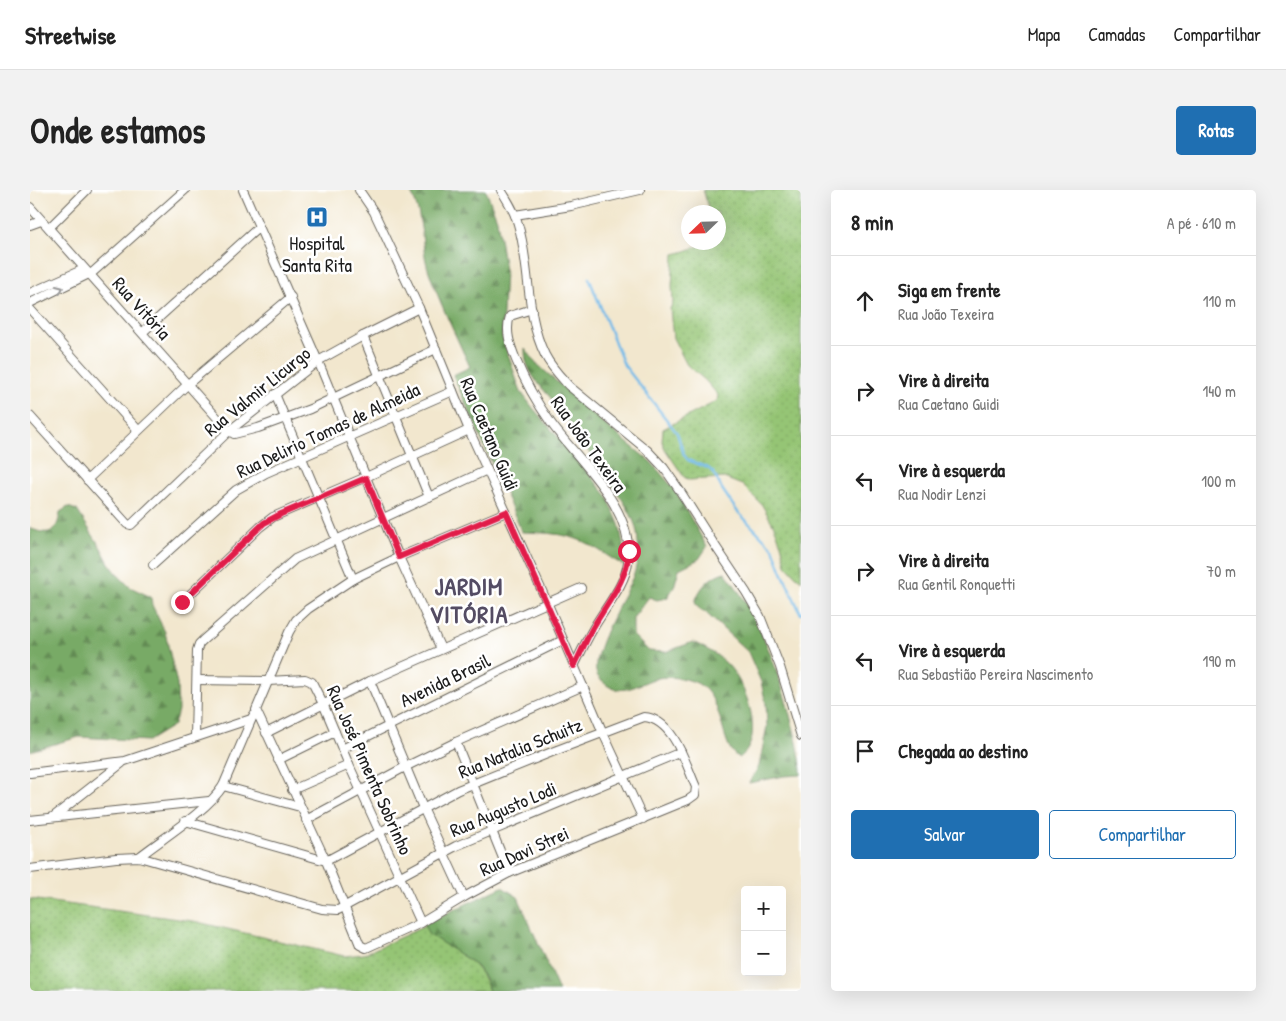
<!DOCTYPE html>
<html lang="pt">
<head>
<meta charset="utf-8">
<style>
  :root { --surface:#fff; --page:#f2f2f2; --text:#222; --muted:#767676; --line:#e0e0e0; --accent:#1f6fb2 }
  body { margin:0; font-family:"Patrick Hand",sans-serif; background:var(--page); color:var(--text) }
  .controls { position:absolute; right:15px; bottom:15px; display:grid; overflow:hidden; border-radius:5px; box-shadow:0 5px 20px #0002 }
  .controls button { width:45px; height:45px; display:grid; place-items:center; padding:0; border:0; border-bottom:1px solid var(--line); background:var(--surface); color:var(--text); font:25px sans-serif }
  .compass { position:absolute; left:651px; top:15px; width:45px; height:45px; border-radius:50%; background:var(--surface); box-shadow:0 5px 20px #0002; rotate:247deg }
  .stop { position:absolute; width:15px; height:15px; margin:-11px; border:4px solid #e11d48; border-radius:50%; background:#fff }
  .stop.end { background:#e11d48; border-color:#fff; box-shadow:0 1px 5px #0008 }
  .list { margin:0; padding:0; list-style:none }
  h2 { display:flex; justify-content:space-between; align-items:center; height:65px; margin:0; padding:0 20px; font-size:21px }
  h2 small { font-size:16px; font-weight:400; color:var(--muted) }
  .list li { display:grid; grid-template-columns:32px 1fr auto; gap:15px; align-items:center; box-sizing:border-box; height:90px; padding:0 20px; border-top:1px solid var(--line) }
  .list b { display:block; font-size:19px; white-space:nowrap }
  .list p { margin:0; font-size:16px; white-space:nowrap; color:var(--muted) }
  .list em { font-size:16px; font-style:normal; color:var(--muted) }
  .actions { display:flex; gap:10px; padding:15px 20px }
  .actions a { flex:1; padding:11px 0; border:1px solid var(--accent); border-radius:5px; text-align:center; font-size:18px; color:var(--accent) }
  .actions .main { background:var(--accent); color:#fff }
  .icon { flex:none; width:28px; height:28px; fill:none; stroke:currentColor; stroke-width:2; stroke-linecap:round; stroke-linejoin:round }
  .map { position:relative; flex:none; width:771px; height:801px; overflow:hidden; border-radius:5px }
  header { display:flex; align-items:center; gap:30px; box-sizing:border-box; height:70px; padding:0 25px; background:var(--surface); border-bottom:1px solid var(--line) }
  header strong { font-size:24px }
  nav { display:flex; gap:28px; margin-inline-start:auto; font-size:18px }
  .intro { display:flex; align-items:center; justify-content:space-between; box-sizing:border-box; height:120px; padding:0 30px }
  h1 { margin:0; font-size:35px }
  .button { padding:12px 22px; border-radius:5px; background:var(--accent); color:#fff; font-size:18px; font-weight:700 }
  main { display:flex; gap:30px; padding:0 30px }
  aside { flex:1; background:var(--surface); border-radius:5px; box-shadow:0 5px 20px #0002 }
  .map>svg:first-child { display:block }
</style>
</head>
<body>
<header>
<strong>Streetwise</strong>
<nav><a>Mapa</a><a>Camadas</a><a>Compartilhar</a></nav>
</header>
<div class="intro"><h1>Onde estamos</h1><a class="button">Rotas</a></div>
<main>
<div class="map">
<svg width="771" height="801" viewBox="0 0 771 801">
  <defs>
    <pattern id="grass-dots" width="8" height="8" patternUnits="userSpaceOnUse" patternTransform="scale(1.25)"><rect width="8" height="8" fill="#95c575"/><path d="M2 2h.1M6 6h.1" fill="none" stroke="#80a965" stroke-width="1.8" stroke-linecap="round"/></pattern>
    <pattern id="forest-firs" width="22" height="20" patternUnits="userSpaceOnUse" patternTransform="scale(1.25)"><rect width="22" height="20" fill="#78aa66"/><path d="M5 1l3.5 6h-7zM16 11l3.5 6h-7z" fill="#628a53"/></pattern>
  </defs>
  <rect width="100%" height="100%" fill="#fff"/>
  <filter id="ink" filterUnits="userSpaceOnUse"><feTurbulence type="fractalNoise" baseFrequency=".02" numOctaves="2"/><feDisplacementMap in="SourceGraphic" scale="10" xChannelSelector="R" yChannelSelector="G"/><feConvolveMatrix kernelMatrix="1 2 1 2 8 2 1 2 1" color-interpolation-filters="sRGB"/></filter>
  <filter id="wash" filterUnits="userSpaceOnUse"><feTurbulence type="fractalNoise" baseFrequency=".0096" numOctaves="4" result="noise"/><feDisplacementMap in="SourceGraphic" scale="20" xChannelSelector="R" yChannelSelector="G"/><feGaussianBlur stdDeviation="1.12" result="paint"/><feColorMatrix in="noise" values="0 0 0 0 0 0 0 0 0 0 0 0 0 0 0 0 0 1.4 0 .05"/><feComposite in="paint" operator="in"/></filter>
  <g filter="url(#wash)">
    <rect width="100%" height="100%" fill="#f2e7ce"/>
    <g fill="url(#grass-dots)" stroke="#587048">
      <path d="M 673,0 L 771,0 L 771,391 L 756,375 L 752,357 L 744,336 L 732,315 L 712,295 L 694,288 L 659,290 L 654,287 L 635,259 L 632,252 L 633,239 L 687,211 L 688,205 L 675,190 L 657,175 L 643,148 L 640,119 L 643,112 L 642,96 L 644,64 C 661,61 672,52 688,52 L 688,22 L 680,22 Z"/>
      <path d="M 0,709 L 163,731 L 314,766 L 334,764 L 395,736 C 399,745 403,746 411,752 C 434,768 450,772 459,801 L 0,801 Z"/>
    </g>
    <g fill="url(#forest-firs)" stroke="#4a6341">
      <path d="M 379,0 L 455,0 L 457,3 L 467,29 L 475,80 L 472,146 L 487,191 L 491,202 L 503,218 L 553,276 L 577,306 L 589,334 L 593,354 L 593,375 C 581,369 572,361 560,355 C 539,343 516,343 492,342 L 423,185 L 440,177 C 426,146 410,114 399,82 C 390,57 394,21 379,0 Z"/>
      <path d="M 495,158 L 506,173 L 573,233 L 621,272 L 645,300 L 677,357 L 669,369 L 649,379 L 644,397 L 637,408 L 627,410 L 619,407 L 603,428 L 603,445 L 619,461 L 636,462 L 663,452 C 675,458 687,464 696,473 C 716,492 737,550 709,568 C 688,557 696,502 662,491 C 652,488 638,486 628,488 C 610,492 596,506 578,496 C 574,493 569,489 567,485 C 558,465 596,405 604,384 C 608,372 609,355 607,343 C 604,321 578,290 565,271 C 553,254 542,235 529,218 C 514,198 494,185 495,158 Z"/>
      <path d="M 38,317 L 47,320 L 71,358 L 79,373 L 89,386 L 100,397 L 121,407 L 122,415 L 135,442 L 147,494 L 148,520 L 144,535 L 118,551 L 49,547 L 0,561 L 0,338 C 19,347 28,342 30,322 Z"/>
      <path d="M 695,382 C 729,426 747,476 761,529 C 766,548 771,565 771,585 L 754,586 L 719,593 L 729,576 L 737,536 L 736,514 L 731,492 L 718,462 L 674,421 L 671,421 L 665,413 C 668,399 681,385 695,382 Z"/>
      <path d="M 472,697 L 488,707 L 529,801 L 459,801 L 455,788 L 447,777 L 439,770 L 398,744 L 394,734 Z"/>
    </g>
    <g fill="none" stroke-linecap="round" stroke-linejoin="round">
      <path stroke="#71bae9" stroke-width="2.5" d="M 559,88 L 594,175 L 647,243 L 654,265 L 658,270 L 678,278 L 683,282 L 692,299 L 707,321 L 743,358 L 751,380 L 771,424"/>
    </g>
  </g>
  <g filter="url(#ink)">
    <g fill="none" stroke-linecap="round" stroke-linejoin="round">
      <g stroke="#67635a" stroke-width="10">
        <g id="minor">
          <path d="M 213,0 L 288,171 L 369,367 L 411,459"/>
          <path d="M 329,0 L 344,22 L 389,118 L 439,240 L 517,412 L 573,543 L 613,629"/>
          <path d="M 471,0 C 478,11 485,22 488,34 C 501,77 495,125 515,165 C 521,177 530,186 539,196 L 617,260 L 634,278 L 650,301 L 676,342 L 716,402 L 730,426 L 750,477 L 771,546"/>
          <path d="M 0,17 L 199,241 L 204,244 L 228,238 L 280,219 L 406,159"/>
          <path d="M 485,25 L 541,16 L 610,0"/>
          <path d="M 0,35 L 11,31"/>
          <path d="M 19,38 L 57,0"/>
          <path d="M 0,103 L 54,79"/>
          <path d="M 0,113 L 63,82 L 155,0"/>
          <path d="M 0,119 L 108,240"/>
          <path d="M 502,119 L 480,126 C 475,141 480,155 486,170 C 495,192 507,213 521,233 C 550,273 605,318 598,372 C 596,394 574,419 563,439 C 556,451 550,464 544,476"/>
          <path d="M 113,142 L 229,37"/>
          <path d="M 333,146 L 399,307"/>
          <path d="M 245,204 L 323,389"/>
          <path d="M 0,226 L 97,334 L 101,335 L 199,241 L 288,171 L 333,146 L 389,118"/>
          <path d="M 57,290 L 158,194 L 261,107"/>
          <path d="M 123,375 L 206,300 L 236,283 L 423,201"/>
          <path d="M 152,412 L 230,337 L 243,327 L 336,287 L 439,240"/>
          <path d="M 167,490 L 238,491 L 275,489 L 282,492 L 294,516 L 319,575 L 391,733"/>
          <path d="M 340,491 L 393,618 L 434,707"/>
          <path d="M 236,543 L 340,491 L 551,398"/>
          <path d="M 165,547 L 167,460 L 169,454 L 173,450 L 265,369 L 457,280"/>
          <path d="M 426,552 L 479,683"/>
          <path d="M 312,559 L 533,450"/>
          <path d="M 248,570 L 305,542"/>
          <path d="M 0,583 L 95,571 L 221,529"/>
          <path d="M 193,596 L 270,617"/>
          <path d="M 262,600 L 319,575"/>
          <path d="M 23,627 L 92,573"/>
          <path d="M 0,630 L 179,611"/>
          <path d="M 276,630 L 375,577 L 426,552 L 553,496"/>
          <path d="M 155,631 L 296,671 L 428,600 L 522,562 L 614,527 C 644,529 656,575 666,597 L 665,605 L 658,610 L 479,683 L 434,707 L 391,733 L 336,758 L 330,755 L 296,671 L 226,520 L 259,442 L 266,430 L 278,419 L 323,389 L 369,367 L 476,322"/>
          <path d="M 109,667 C 133,648 177,621 193,596 L 223,526"/>
          <path d="M 0,679 L 86,668 L 109,667 L 292,719 L 308,720 L 426,656 L 651,562"/>
        </g>
      </g>
      <use href="#minor" stroke="#fff" stroke-width="8"/>
    </g>
    <defs><path id="oneway-chevron" d="M-2-3.5L2.5 0L-2 3.5" fill="none" stroke-width="1.6" stroke-linecap="round" stroke-linejoin="round" transform="scale(1.25)"/></defs>
    <use stroke="#999" href="#oneway-chevron" transform="translate(30 99) rotate(-25)"/>
  </g>
  <g fill="none" stroke-linecap="round" stroke-linejoin="round" filter="url(#ink)">
    <path stroke="#e11d48" stroke-width="6" d="M 152,412 L 234,333 L 251,324 L 336,288 L 369,367 L 476,322 L 544,476 C 550,465 555,452 561,441 C 575,415 597,392 599,361"/>
  </g>
  <defs>
    <g id="hospital-square" transform="scale(1.125)"><rect x="-9" y="-9" width="18" height="18" rx="4" fill="#1f6fb2" stroke="#fff"/><path d="M-5-5h3v3.5h4V-5h3V5h-3V1.5h-4V5h-3Z" fill="#fff"/></g>
  </defs>
  <g fill-rule="evenodd">
    <use href="#hospital-square" x="287" y="27"/>
  </g>
  <g text-anchor="middle" stroke-width="5" stroke-linejoin="round" paint-order="stroke">
    <g font-size="19" fill="#1c1c1c" stroke="#fff">
      <text x="287" y="60">Hospital<tspan x="287" dy="22">Santa Rita</tspan></text>
    </g>
    <g font-size="19" fill="#1c1c1c" stroke="#fff">
      <text transform="translate(112 118) rotate(48)" y="7">Rua Vitória</text>
      <text transform="translate(227 201) rotate(-39)" y="7">Rua Valmir Licurgo</text>
      <text transform="translate(298 240) rotate(-25)" y="7">Rua Delirio Tomas de Almeida</text>
      <text transform="translate(460 244) rotate(67)" y="7">Rua Caetano Guidi</text>
      <text transform="translate(559 254) rotate(54)" y="7">Rua João Texeira</text>
      <text transform="translate(415 490) rotate(-26)" y="7">Avenida Brasil</text>
      <text transform="translate(490 558) rotate(-22)" y="7">Rua Natalia Schuitz</text>
      <text transform="translate(340 580) rotate(66)" y="7">Rua José Pimenta Sobrinho</text>
      <text transform="translate(473 619) rotate(-23)" y="7">Rua Augusto Lodi</text>
      <text transform="translate(494 661) rotate(-24)" y="7">Rua Davi Strei</text>
    </g>
    <g font-size="24" font-weight="bold" letter-spacing="1" fill="#544c63" stroke="#fff">
      <text x="439" y="405">JARDIM<tspan x="439" dy="28">VITÓRIA</tspan></text>
    </g>
  </g>
</svg>
<div class="controls">
<button>+</button>
<button>−</button>
</div>
<svg class="compass" viewBox="-18 -18 36 36"><path d="M0-13l5 13h-10z" fill="#e53935"/><path d="M0 13l5-13h-10z" fill="#767676"/></svg>
<div class="stop" style="left:599px;top:361px"></div>
<div class="stop end" style="left:152px;top:412px"></div>
</div>
<aside>
<h2>8 min<small>A pé · 610 m</small></h2>
<ul class="list">
<li><svg class="icon" aria-label="ahead" viewBox="0 0 24 24"><path d="M12 20V5M6 11l6-6 6 6"/></svg><div><b>Siga em frente</b><p>Rua João Texeira</p></div><em>110 m</em></li>
<li><svg class="icon" aria-label="right" viewBox="0 0 24 24"><path d="M7 20v-9h11M14 6l5 5-5 5"/></svg><div><b>Vire à direita</b><p>Rua Caetano Guidi</p></div><em>140 m</em></li>
<li><svg class="icon" aria-label="left" viewBox="0 0 24 24"><path d="M17 20v-9H6M10 6l-5 5 5 5"/></svg><div><b>Vire à esquerda</b><p>Rua Nodir Lenzi</p></div><em>100 m</em></li>
<li><svg class="icon" aria-label="right" viewBox="0 0 24 24"><path d="M7 20v-9h11M14 6l5 5-5 5"/></svg><div><b>Vire à direita</b><p>Rua Gentil Ronquetti</p></div><em>70 m</em></li>
<li><svg class="icon" aria-label="left" viewBox="0 0 24 24"><path d="M17 20v-9H6M10 6l-5 5 5 5"/></svg><div><b>Vire à esquerda</b><p>Rua Sebastião Pereira Nascimento</p></div><em>190 m</em></li>
<li><svg class="icon" aria-label="arrive" viewBox="0 0 24 24"><path d="M6 21V4h12l-3 4 3 4H6"/></svg><div><b>Chegada ao destino</b></div></li>
</ul>
<div class="actions"><a class="main">Salvar</a><a>Compartilhar</a></div>
</aside>
</main>
</body>
</html>
